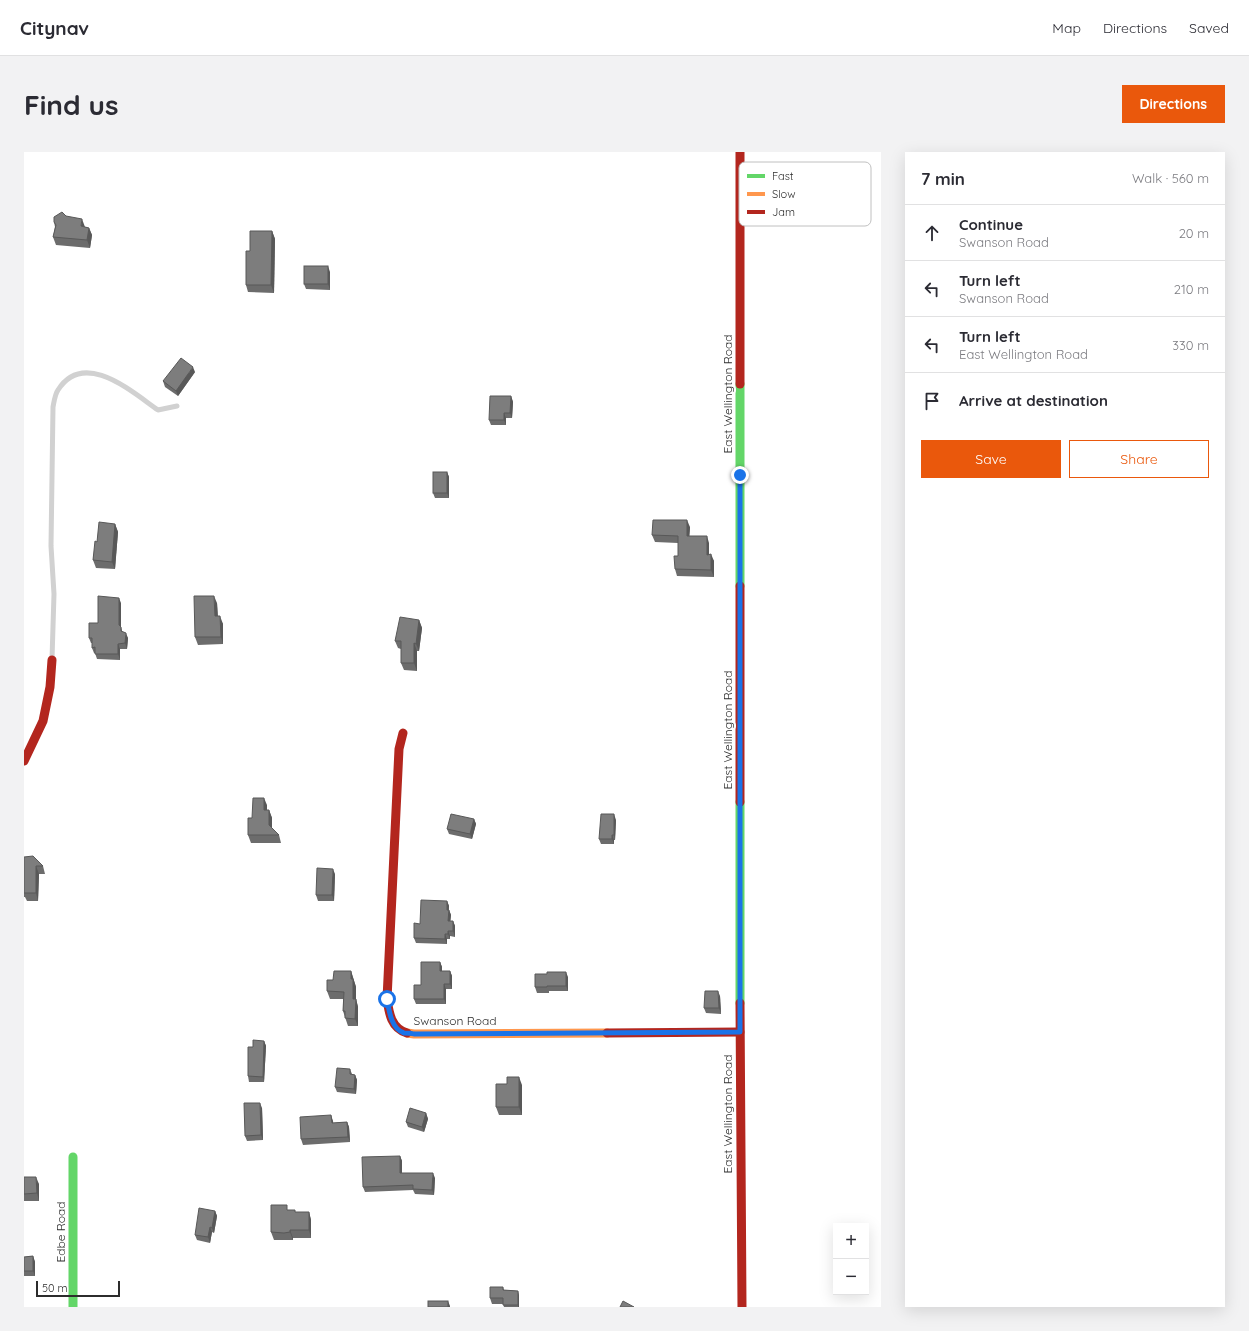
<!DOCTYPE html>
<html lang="en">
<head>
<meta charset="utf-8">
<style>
  :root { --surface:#fff; --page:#f2f2f3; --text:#2b2b33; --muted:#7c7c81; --line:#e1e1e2; --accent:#ea580c }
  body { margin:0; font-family:Quicksand,sans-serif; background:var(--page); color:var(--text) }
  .controls { position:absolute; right:12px; bottom:12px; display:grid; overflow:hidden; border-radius:0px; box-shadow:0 4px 16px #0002 }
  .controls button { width:36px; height:36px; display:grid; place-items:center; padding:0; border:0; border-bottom:1px solid var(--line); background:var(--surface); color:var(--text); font:20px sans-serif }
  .scale { position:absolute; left:12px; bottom:10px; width:84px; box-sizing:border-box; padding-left:4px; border:2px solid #2c2c2c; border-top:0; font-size:11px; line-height:14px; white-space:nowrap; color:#2c2c2c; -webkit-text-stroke:3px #fff; paint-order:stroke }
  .stop { position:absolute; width:12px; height:12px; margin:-9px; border:3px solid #1a73e8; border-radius:50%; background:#fff }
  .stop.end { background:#1a73e8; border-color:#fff; box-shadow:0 1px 4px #0008 }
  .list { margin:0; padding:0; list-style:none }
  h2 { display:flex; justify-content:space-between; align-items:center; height:52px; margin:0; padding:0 16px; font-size:17px }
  h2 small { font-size:13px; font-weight:400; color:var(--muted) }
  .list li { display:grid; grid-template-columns:26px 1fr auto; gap:12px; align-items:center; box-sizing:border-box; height:56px; padding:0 16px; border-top:1px solid var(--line) }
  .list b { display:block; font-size:15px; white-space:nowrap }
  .list p { margin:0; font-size:13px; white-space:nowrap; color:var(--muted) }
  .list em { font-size:13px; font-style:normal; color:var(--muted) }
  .actions { display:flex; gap:8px; padding:12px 16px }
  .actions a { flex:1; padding:9px 0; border:1px solid var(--accent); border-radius:0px; text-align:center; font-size:14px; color:var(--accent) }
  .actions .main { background:var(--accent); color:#fff }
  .icon { flex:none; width:22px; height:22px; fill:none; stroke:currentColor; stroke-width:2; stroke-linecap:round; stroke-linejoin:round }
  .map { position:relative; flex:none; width:857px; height:1155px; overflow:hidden; border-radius:0px }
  header { display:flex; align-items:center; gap:24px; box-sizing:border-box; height:56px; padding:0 20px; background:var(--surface); border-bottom:1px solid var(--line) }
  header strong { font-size:19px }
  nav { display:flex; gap:22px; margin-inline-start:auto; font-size:14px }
  .intro { display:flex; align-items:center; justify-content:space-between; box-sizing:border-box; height:96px; padding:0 24px }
  h1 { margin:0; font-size:28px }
  .button { padding:10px 18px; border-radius:0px; background:var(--accent); color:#fff; font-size:14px; font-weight:700 }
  main { display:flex; gap:24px; padding:0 24px }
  aside { flex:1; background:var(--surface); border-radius:0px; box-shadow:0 4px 16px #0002 }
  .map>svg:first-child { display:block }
</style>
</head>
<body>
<header>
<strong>Citynav</strong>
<nav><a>Map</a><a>Directions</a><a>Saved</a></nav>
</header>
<div class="intro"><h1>Find us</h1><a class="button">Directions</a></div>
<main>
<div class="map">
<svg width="857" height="1155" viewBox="0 0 857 1155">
  <rect width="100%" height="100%" fill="#fff"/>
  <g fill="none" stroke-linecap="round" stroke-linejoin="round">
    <path stroke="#d1d1d1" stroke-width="5" d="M 28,507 L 30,442 L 27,394 L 29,255 C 30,250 31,242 34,238 C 60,197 108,240 134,258 L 153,254"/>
    <g stroke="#63d668" stroke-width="9">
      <path d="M 716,232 L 716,434"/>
      <path d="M 716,650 L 716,851"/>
      <path d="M 49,1005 L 49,1155"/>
    </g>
    <path stroke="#ff974d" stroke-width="9" d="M 383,881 L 390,882 L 583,881"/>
    <g stroke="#b3261e" stroke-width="9">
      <path d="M 716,0 L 716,232"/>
      <path d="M 716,434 L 716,650"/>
      <path d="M 379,581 L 375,597 L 363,847 C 365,861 367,876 383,881"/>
      <path d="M 0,609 L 19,569 L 26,535 L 28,508"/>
      <path d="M 716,851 L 718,1155"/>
      <path d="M 583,881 L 716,880"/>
    </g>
  </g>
  <g fill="#6c6c6c">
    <path d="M 42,64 L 61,75 L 65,76 L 68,83 L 66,96 L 32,93 L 29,85 L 31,75 L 30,70 Z"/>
    <path d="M 248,79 L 251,87 L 250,141 L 224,140 L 222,133 Z"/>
    <path d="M 306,120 L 306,138 L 282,137 L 280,132 Z"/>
    <path d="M 171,220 L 154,244 L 141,235 L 139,229 Z"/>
    <path d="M 487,244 L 489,250 L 488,266 L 482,266 L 482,273 L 467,273 L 465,268 Z"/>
    <path d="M 423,320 L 425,325 L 425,346 L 411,346 L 409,341 Z"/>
    <path d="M 91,372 L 94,380 L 91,417 L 72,416 L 69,408 L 73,390 Z"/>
    <path d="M 666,375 L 665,384 L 685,391 L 685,402 L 690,409 L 690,425 L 653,424 L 651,417 L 654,404 L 654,391 L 631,390 L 628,383 Z"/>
    <path d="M 97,451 L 97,475 L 98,480 L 104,486 L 103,497 L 96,497 L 96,508 L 73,507 L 71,501 L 70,501 L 68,496 L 68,491 L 67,491 L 65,486 Z"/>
    <path d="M 193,451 L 194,464 L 199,472 L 199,492 L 174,493 L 171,485 Z"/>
    <path d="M 395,468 L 398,476 L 395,499 L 393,499 L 393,519 L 380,518 L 377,511 L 377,497 L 374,496 L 371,489 Z"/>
    <path d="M 243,653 L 243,658 L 245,658 L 248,666 L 248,676 L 255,683 L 257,691 L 227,691 L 224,683 L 228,666 Z"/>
    <path d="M 450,667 L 452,672 L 448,687 L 425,682 L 423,677 Z"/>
    <path d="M 592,668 L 591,688 L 590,688 L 590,692 L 577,692 L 575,687 Z"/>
    <path d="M 0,705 L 19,714 L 21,722 L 15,722 L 14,749 L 3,749 L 1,745 L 0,745 Z"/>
    <path d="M 311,722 L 310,749 L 294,749 L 292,743 Z"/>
    <path d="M 423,749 L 425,754 L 425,758 L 427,763 L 426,769 L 429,769 L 431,774 L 431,785 L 426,784 L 426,787 L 423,787 L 423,792 L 392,791 L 390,786 L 396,772 Z"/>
    <path d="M 416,810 L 418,815 L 418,819 L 426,819 L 428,824 L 428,837 L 422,837 L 422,852 L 392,852 L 390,847 L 397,833 Z"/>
    <path d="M 327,819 L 332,835 L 332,847 L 334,855 L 334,874 L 324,874 L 319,859 L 319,847 L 306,847 L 303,839 L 309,828 Z"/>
    <path d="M 544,825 L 544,839 L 525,839 L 525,841 L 513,841 L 511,835 Z"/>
    <path d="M 696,844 L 697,862 L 682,861 L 680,856 Z"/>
    <path d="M 240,889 L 242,894 L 240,930 L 225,930 L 224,924 L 229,895 Z"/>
    <path d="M 326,917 L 328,922 L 331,923 L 333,928 L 332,942 L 313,940 L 311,935 Z"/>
    <path d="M 498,933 L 498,963 L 475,963 L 472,955 Z"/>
    <path d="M 238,956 L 239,988 L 223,989 L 221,984 Z"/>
    <path d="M 402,961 L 404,967 L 400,980 L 384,975 L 382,970 Z"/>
    <path d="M 307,963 L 309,971 L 323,970 L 325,975 L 326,990 L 279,993 L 277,987 Z"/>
    <path d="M 376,1004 L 378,1009 L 378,1021 L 411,1026 L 410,1043 L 391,1042 L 389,1038 L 341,1040 L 339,1035 Z"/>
    <path d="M 0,1025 L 15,1032 L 15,1049 L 0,1049 Z"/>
    <path d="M 265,1058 L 272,1060 L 285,1060 L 287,1068 L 287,1086 L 269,1086 L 269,1088 L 250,1088 L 247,1080 Z"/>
    <path d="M 191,1059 L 193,1064 L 190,1081 L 188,1080 L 186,1091 L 173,1088 L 171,1083 Z"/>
    <path d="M 9,1104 L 11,1110 L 11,1124 L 0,1124 L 0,1105 Z"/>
    <path d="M 479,1135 L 480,1138 L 494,1139 L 495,1144 L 495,1155 L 480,1155 L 479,1152 L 468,1152 L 466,1146 Z"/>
  </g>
  <g fill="#585858">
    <path d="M 58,67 L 61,75 L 57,74 Z"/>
    <path d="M 65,76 L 68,83 L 66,96 L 63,88 Z"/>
    <path d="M 248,79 L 251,87 L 250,141 L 247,133 Z"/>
    <path d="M 304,114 L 306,120 L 306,138 L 304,132 Z"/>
    <path d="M 169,215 L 171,220 L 154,244 L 152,239 Z"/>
    <path d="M 487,244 L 489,250 L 488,266 L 486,261 Z"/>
    <path d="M 480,261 L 482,266 L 482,273 L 480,268 Z"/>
    <path d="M 423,320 L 425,325 L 425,346 L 423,341 Z"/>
    <path d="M 663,368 L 666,375 L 665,391 L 663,384 Z"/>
    <path d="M 91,372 L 94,380 L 91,417 L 88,410 Z"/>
    <path d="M 683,384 L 685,391 L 685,410 L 683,403 Z"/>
    <path d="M 687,402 L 690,409 L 690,425 L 687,418 Z"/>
    <path d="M 190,444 L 193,451 L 194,472 L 191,464 Z"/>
    <path d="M 95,446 L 97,451 L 97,475 L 98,480 L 98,484 L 95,473 Z"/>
    <path d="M 196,464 L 199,472 L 199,492 L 197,485 Z"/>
    <path d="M 395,468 L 398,476 L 395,499 L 392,492 Z"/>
    <path d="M 102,481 L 104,486 L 103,497 L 101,491 Z"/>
    <path d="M 390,491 L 393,499 L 393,519 L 390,511 Z"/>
    <path d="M 94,492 L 96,497 L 96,508 L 94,502 Z"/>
    <path d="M 240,646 L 243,653 L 243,666 L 240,658 Z"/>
    <path d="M 245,658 L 248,666 L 248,681 L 245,673 Z"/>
    <path d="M 590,662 L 592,668 L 591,688 L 590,683 Z"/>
    <path d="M 450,667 L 452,672 L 448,687 L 446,682 Z"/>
    <path d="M 588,683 L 590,688 L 590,692 L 588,687 Z"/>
    <path d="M 12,714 L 15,722 L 14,749 L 12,741 Z"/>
    <path d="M 309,717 L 311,722 L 310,749 L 308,743 Z"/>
    <path d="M 423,749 L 425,754 L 424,762 L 425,758 L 427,763 L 426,774 L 424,769 L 423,758 Z"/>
    <path d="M 429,769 L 431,774 L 431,785 L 429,779 Z"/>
    <path d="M 424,779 L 426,784 L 426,787 L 424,782 Z"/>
    <path d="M 421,782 L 423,787 L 423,792 L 421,787 Z"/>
    <path d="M 416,810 L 418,815 L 418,824 L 416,819 Z"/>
    <path d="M 327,819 L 332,835 L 332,847 L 334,855 L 334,874 L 331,867 L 327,827 Z"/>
    <path d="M 426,819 L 428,824 L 428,837 L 426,832 Z"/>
    <path d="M 542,820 L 544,825 L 544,839 L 542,834 Z"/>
    <path d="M 420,832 L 422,837 L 422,852 L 420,847 Z"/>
    <path d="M 694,839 L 696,844 L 697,862 L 695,856 Z"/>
    <path d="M 240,889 L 242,894 L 240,930 L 239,925 Z"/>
    <path d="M 331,923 L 333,928 L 332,942 L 330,937 Z"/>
    <path d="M 495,925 L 498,933 L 498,963 L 495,955 Z"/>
    <path d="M 236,951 L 238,956 L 239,988 L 237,983 Z"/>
    <path d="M 402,961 L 404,967 L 400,980 L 398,975 Z"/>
    <path d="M 307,963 L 309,969 L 310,976 L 308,971 Z"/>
    <path d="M 323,970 L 325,975 L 326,990 L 324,985 Z"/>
    <path d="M 376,1004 L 378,1009 L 378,1026 L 376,1021 Z"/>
    <path d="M 409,1021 L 411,1026 L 410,1043 L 408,1038 Z"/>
    <path d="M 12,1025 L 15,1032 L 15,1049 L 13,1041 Z"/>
    <path d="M 191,1059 L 193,1064 L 190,1081 L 188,1076 Z"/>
    <path d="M 285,1060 L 287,1068 L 287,1086 L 285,1078 Z"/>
    <path d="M 186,1075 L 188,1080 L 186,1091 L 184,1085 Z"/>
    <path d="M 266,1078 L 269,1086 L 269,1088 L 266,1080 Z"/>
    <path d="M 9,1104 L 11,1110 L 11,1124 L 9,1119 Z"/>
    <path d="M 494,1139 L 495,1144 L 495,1155 L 494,1155 Z"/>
    <path d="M 424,1149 L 426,1154 L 426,1155 L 424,1155 Z"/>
  </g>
  <g fill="#7d7d7d" stroke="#585858">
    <path d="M 38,60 L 42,64 L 58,67 L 57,74 L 65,76 L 63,88 L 29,85 L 32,73 L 30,70 L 30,65 Z"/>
    <path d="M 226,79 L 248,79 L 247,133 L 222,133 L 222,99 L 226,99 Z"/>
    <rect x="280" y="114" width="24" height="18"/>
    <path d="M 157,206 L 169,215 L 152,239 L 139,229 Z"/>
    <path d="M 466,244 L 487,244 L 486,261 L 480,261 L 480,268 L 465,268 Z"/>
    <rect x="409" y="320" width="14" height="21"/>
    <path d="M 629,368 L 663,368 L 663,384 L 683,384 L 683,403 L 687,402 L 687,418 L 651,417 L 650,404 L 654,404 L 654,384 L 628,383 Z"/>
    <path d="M 75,370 L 91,372 L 88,410 L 69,408 L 71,389 L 73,390 Z"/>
    <path d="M 74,444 L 95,446 L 95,473 L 97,475 L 97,479 L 102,481 L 101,491 L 94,492 L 94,502 L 71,502 L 71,495 L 68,496 L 68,486 L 65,486 L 65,471 L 74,471 Z"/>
    <path d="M 170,444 L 190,444 L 191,464 L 196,464 L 197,485 L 171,485 Z"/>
    <path d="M 376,465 L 395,468 L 392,492 L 390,491 L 390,511 L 377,511 L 377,489 L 371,489 Z"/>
    <path d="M 229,646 L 240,646 L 240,658 L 245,658 L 245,673 L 255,683 L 224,683 L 224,666 L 228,666 Z"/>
    <path d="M 427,662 L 450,667 L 446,682 L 423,677 Z"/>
    <path d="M 577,662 L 590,662 L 590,683 L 588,683 L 588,687 L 575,687 Z"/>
    <path d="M 9,704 L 19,714 L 12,714 L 12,741 L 0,741 L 0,705 Z"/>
    <path d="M 293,716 L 309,717 L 308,743 L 292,743 Z"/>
    <path d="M 397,748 L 423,749 L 423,758 L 425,758 L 424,769 L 429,769 L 429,779 L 424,779 L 424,782 L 421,782 L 421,787 L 390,786 L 390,771 L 396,772 Z"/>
    <path d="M 397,810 L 416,810 L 416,819 L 426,819 L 426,832 L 420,832 L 420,847 L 390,847 L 390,833 L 397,833 Z"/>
    <path d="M 310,819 L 327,819 L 327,827 L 329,827 L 329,847 L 332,847 L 331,867 L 321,866 L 321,859 L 319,859 L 320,840 L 303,839 L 303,828 L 309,828 Z"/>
    <path d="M 523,820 L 542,820 L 542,834 L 523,834 L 523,835 L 511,835 L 511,822 L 523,822 Z"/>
    <path d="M 681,839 L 694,839 L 695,856 L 680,856 Z"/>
    <path d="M 229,888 L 240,889 L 239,925 L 224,924 L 224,895 L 229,895 Z"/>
    <path d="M 313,916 L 326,917 L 326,922 L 331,923 L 330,937 L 311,935 Z"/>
    <path d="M 483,925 L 495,925 L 495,955 L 472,955 L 472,932 L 483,932 Z"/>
    <path d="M 220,951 L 236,951 L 237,983 L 221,984 Z"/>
    <path d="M 386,956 L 402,961 L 398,975 L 382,970 Z"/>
    <path d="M 307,963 L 308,971 L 323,970 L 324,985 L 277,987 L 276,965 Z"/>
    <path d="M 376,1004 L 376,1021 L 409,1021 L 408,1038 L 389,1037 L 389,1033 L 339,1035 L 338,1005 Z"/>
    <path d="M 0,1025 L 12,1025 L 13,1041 L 0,1042 Z"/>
    <path d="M 247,1053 L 263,1053 L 263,1058 L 271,1058 L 271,1060 L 285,1060 L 285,1078 L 266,1078 L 266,1080 L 260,1081 L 247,1080 Z"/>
    <path d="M 175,1056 L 191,1059 L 188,1076 L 186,1075 L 184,1085 L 171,1083 Z"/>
    <path d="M 9,1104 L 9,1119 L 0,1119 L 0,1105 Z"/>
    <path d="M 466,1135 L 479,1135 L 479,1138 L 494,1139 L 494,1153 L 479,1153 L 479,1146 L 466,1146 Z"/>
    <rect x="404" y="1149" width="20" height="6"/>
    <path d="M 599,1149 L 610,1155 L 596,1155 Z"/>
  </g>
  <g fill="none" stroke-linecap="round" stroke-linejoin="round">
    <path stroke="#1a73e8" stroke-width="5" d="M 363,847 C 365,858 367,877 380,881 C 383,881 387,881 390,882 L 716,880 L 716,323"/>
  </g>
  <g text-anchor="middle" stroke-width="4" stroke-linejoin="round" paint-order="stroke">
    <g font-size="12" fill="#2c2c2c" stroke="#fff">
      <text transform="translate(704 242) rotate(-90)" y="4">East Wellington Road</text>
      <text transform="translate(704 578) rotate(-90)" y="4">East Wellington Road</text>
      <text x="431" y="873">Swanson Road</text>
      <text transform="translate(704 962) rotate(-90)" y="4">East Wellington Road</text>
      <text transform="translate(37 1080) rotate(-90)" y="4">Edbe Road</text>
    </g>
  </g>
  <rect x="715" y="10" width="132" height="64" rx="6" fill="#fff" stroke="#c0c0c0" stroke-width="1"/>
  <rect x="723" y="22" width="18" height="4" fill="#63d668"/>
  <rect x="723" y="40" width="18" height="4" fill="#ff974d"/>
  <rect x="723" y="58" width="18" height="4" fill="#b3261e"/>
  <g font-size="11" fill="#2c2c2c">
    <text x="748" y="28">Fast</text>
    <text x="748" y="46">Slow</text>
    <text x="748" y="64">Jam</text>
  </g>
</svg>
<div class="controls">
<button>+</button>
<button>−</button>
</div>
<div class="scale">50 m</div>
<div class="stop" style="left:363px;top:847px"></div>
<div class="stop end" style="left:716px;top:323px"></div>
</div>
<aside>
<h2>7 min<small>Walk · 560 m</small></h2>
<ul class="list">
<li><svg class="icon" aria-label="ahead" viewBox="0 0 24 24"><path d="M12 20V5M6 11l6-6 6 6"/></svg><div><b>Continue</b><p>Swanson Road</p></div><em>20 m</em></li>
<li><svg class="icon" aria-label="left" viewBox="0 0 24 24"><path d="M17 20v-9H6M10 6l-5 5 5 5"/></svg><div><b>Turn left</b><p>Swanson Road</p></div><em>210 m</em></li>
<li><svg class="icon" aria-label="left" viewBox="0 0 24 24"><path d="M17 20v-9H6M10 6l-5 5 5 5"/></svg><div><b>Turn left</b><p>East Wellington Road</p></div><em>330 m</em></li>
<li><svg class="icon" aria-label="arrive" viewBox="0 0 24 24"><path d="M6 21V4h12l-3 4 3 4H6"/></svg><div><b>Arrive at destination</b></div></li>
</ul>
<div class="actions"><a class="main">Save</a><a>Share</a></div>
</aside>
</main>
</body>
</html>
